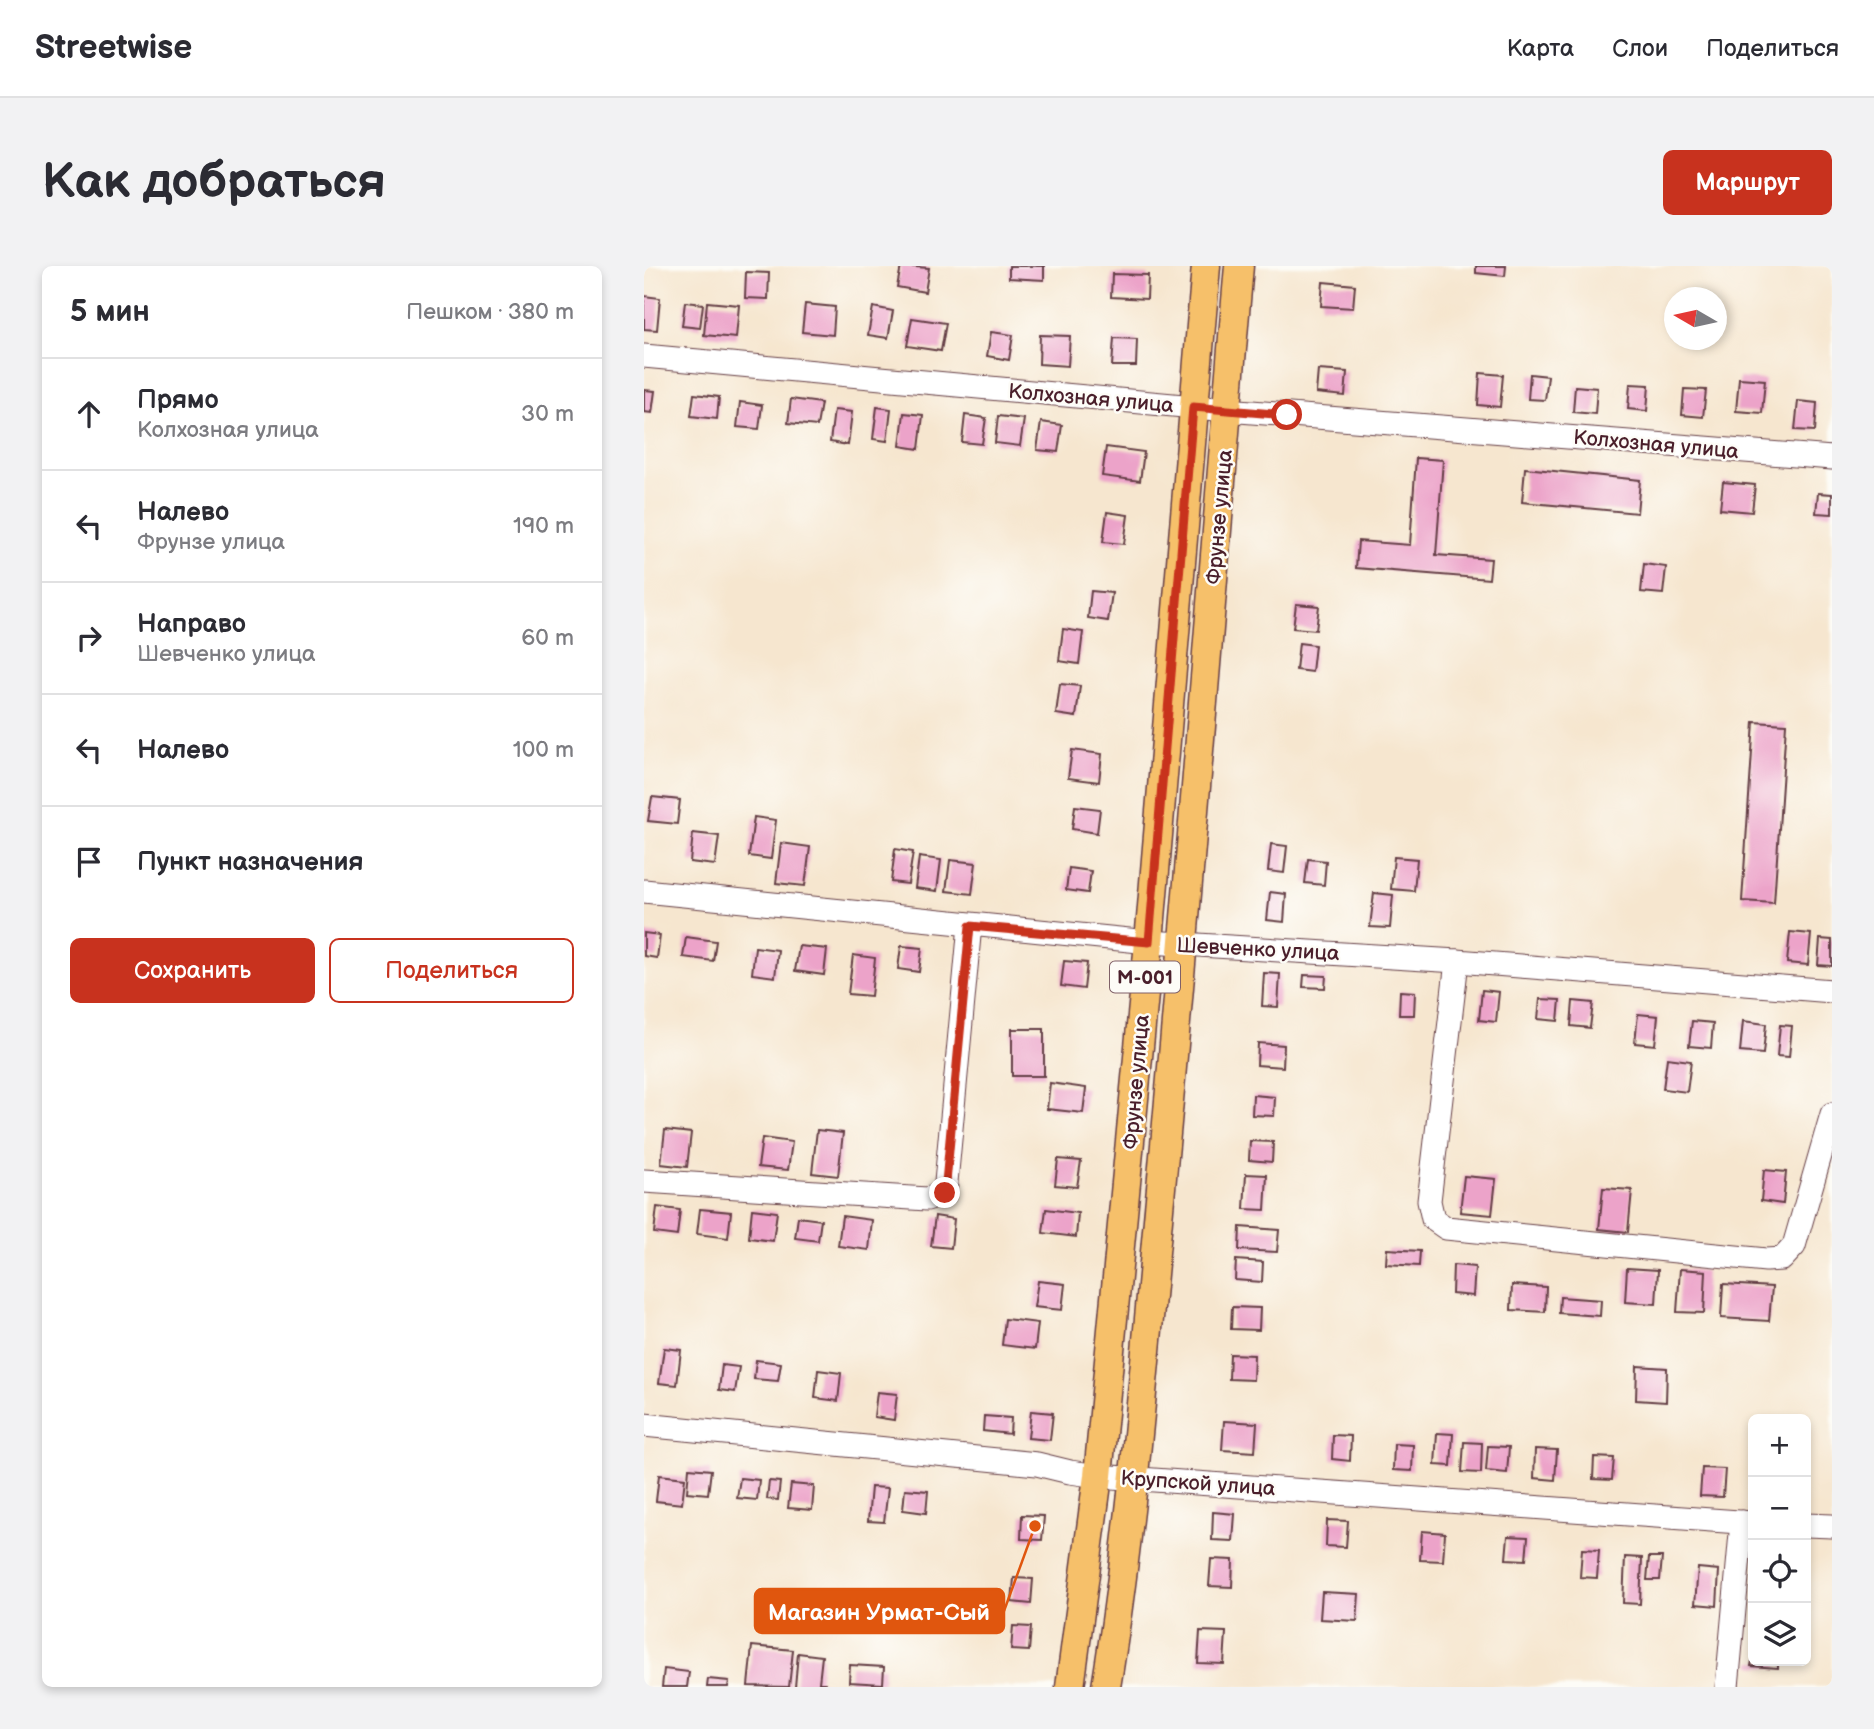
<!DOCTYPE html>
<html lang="ru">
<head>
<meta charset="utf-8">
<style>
  :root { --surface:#fff; --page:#f2f2f3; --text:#2b2b33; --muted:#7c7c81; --line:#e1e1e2; --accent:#c8321e }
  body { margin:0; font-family:"Balsamiq Sans",sans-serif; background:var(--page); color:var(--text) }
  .controls { position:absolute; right:21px; bottom:21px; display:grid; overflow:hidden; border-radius:10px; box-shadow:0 4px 10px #0003 }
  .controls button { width:63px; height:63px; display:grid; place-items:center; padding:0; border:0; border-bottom:2px solid var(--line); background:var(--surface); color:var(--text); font:35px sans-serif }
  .compass { position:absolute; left:1020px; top:21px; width:63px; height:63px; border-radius:50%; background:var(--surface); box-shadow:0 4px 10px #0003; rotate:279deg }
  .stop { position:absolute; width:21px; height:21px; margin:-16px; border:5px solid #c8321e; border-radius:50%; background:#fff }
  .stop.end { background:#c8321e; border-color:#fff; box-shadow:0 2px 7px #0008 }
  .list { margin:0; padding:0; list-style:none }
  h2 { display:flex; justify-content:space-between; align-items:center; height:91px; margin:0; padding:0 28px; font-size:30px }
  h2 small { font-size:23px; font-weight:400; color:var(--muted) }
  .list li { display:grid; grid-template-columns:46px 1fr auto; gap:21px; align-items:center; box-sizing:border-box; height:112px; padding:0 28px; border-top:2px solid var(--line) }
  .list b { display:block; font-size:26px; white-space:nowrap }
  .list p { margin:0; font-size:23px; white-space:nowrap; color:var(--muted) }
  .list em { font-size:23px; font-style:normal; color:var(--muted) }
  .actions { display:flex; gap:14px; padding:21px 28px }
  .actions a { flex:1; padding:16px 0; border:2px solid var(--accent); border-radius:10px; text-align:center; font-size:24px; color:var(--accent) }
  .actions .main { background:var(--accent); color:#fff }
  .icon { flex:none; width:38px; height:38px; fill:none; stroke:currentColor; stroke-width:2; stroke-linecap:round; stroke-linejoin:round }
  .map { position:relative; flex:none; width:1188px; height:1421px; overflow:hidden; border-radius:10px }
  header { display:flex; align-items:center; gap:42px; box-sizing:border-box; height:98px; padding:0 35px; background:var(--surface); border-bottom:2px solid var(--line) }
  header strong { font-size:33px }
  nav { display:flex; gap:38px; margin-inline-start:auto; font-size:24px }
  .intro { display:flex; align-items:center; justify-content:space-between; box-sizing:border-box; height:168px; padding:0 42px }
  h1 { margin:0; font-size:49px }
  .button { padding:18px 32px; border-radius:10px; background:var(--accent); color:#fff; font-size:24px; font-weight:700 }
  main { display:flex; gap:42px; padding:0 42px }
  aside { flex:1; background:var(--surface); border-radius:10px; box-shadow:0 4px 10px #0003 }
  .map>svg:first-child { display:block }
</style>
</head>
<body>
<header>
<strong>Streetwise</strong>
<nav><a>Карта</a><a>Слои</a><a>Поделиться</a></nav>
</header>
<div class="intro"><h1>Как добраться</h1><a class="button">Маршрут</a></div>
<main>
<aside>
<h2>5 мин<small>Пешком · 380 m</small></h2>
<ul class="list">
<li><svg class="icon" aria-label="ahead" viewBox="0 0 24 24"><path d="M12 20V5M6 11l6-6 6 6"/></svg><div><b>Прямо</b><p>Колхозная улица</p></div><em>30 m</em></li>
<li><svg class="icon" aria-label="left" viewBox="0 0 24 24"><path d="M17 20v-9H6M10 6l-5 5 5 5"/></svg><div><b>Налево</b><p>Фрунзе улица</p></div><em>190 m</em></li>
<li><svg class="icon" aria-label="right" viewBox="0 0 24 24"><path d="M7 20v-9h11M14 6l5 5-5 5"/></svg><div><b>Направо</b><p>Шевченко улица</p></div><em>60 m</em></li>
<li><svg class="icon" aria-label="left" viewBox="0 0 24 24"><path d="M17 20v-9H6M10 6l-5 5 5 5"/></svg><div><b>Налево</b></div><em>100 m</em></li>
<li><svg class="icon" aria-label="arrive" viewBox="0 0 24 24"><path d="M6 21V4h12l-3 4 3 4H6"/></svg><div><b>Пункт назначения</b></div></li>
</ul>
<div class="actions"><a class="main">Сохранить</a><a>Поделиться</a></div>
</aside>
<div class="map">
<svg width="1188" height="1421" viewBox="0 0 1188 1421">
  <rect width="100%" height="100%" fill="#fdfcf7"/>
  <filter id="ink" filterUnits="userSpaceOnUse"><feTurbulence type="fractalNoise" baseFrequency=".0143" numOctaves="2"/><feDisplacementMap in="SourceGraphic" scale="14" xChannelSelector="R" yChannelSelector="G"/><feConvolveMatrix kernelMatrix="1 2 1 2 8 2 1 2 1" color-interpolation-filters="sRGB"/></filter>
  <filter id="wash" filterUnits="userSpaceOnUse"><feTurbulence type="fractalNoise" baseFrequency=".00686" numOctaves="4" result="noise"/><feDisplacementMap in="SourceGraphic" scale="28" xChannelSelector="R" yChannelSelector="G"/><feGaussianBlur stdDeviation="1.57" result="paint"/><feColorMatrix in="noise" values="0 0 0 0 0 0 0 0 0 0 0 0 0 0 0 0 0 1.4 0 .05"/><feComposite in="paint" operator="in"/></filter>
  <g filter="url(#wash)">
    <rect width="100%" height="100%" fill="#f6e6cf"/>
    <g id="blocks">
      <g fill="#eca3c9">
        <path d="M 257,0 L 285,2 L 281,26 L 253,21 Z"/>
        <path d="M 365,0 L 400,0 L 400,14 L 365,12 Z"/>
        <path d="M 832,0 L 862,0 L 861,10 L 832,7 Z"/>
        <path d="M 102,6 L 125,7 L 124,33 L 101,32 Z"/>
        <path d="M 468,8 L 504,9 L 503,33 L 467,31 Z"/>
        <path d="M 679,16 L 711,19 L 709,42 L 677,40 Z"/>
        <path d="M 0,30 L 16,32 L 13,64 L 0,63 Z"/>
        <path d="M 41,36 L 59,38 L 56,62 L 38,60 Z"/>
        <path d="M 63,36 L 95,39 L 92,72 L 60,69 Z"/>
        <path d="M 161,38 L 191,41 L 189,69 L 158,66 Z"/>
        <path d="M 229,41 L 249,45 L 244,72 L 224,69 Z"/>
        <path d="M 268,52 L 302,57 L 297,85 L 263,80 Z"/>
        <path d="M 347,66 L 369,69 L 365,94 L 343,90 Z"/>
        <path d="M 396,69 L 426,70 L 424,100 L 395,98 Z"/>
        <path d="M 470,72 L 493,73 L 492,100 L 468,100 Z"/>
        <path d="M 674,104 L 703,106 L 701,130 L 672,127 Z"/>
        <path d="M 836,107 L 859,109 L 856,141 L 834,139 Z"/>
        <path d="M 886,108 L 904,110 L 901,134 L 884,133 Z"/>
        <path d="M 1095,112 L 1121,114 L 1118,147 L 1092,145 Z"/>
        <path d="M 986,118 L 1005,119 L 1003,145 L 984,143 Z"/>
        <path d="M 931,120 L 953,122 L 951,148 L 929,146 Z"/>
        <path d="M 1040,123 L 1062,124 L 1059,151 L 1038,149 Z"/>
        <path d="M 0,124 L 11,125 L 8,147 L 0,146 Z"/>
        <path d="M 50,128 L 75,131 L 73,153 L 47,150 Z"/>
        <path d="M 147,133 L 177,137 L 173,160 L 144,157 Z"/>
        <path d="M 1154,135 L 1173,137 L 1171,165 L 1151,164 Z"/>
        <path d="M 96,136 L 118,139 L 115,163 L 93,161 Z"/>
        <path d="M 233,141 L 247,143 L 243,175 L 229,173 Z"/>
        <path d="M 190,144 L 208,146 L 204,179 L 186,176 Z"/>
        <path d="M 260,147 L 279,149 L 275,183 L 256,180 Z"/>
        <path d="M 321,149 L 342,152 L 338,178 L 318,176 Z"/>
        <path d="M 354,150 L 380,153 L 376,180 L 351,177 Z"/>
        <path d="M 397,156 L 418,159 L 414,186 L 393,184 Z"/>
        <path d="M 462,181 L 500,186 L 496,215 L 458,210 Z"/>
        <path d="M 772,192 L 799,194 L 792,289 L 847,293 L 845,313 L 712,302 L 714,275 L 766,279 Z"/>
        <path d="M 881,202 L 996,214 L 993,247 L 878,236 Z"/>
        <path d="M 1079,216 L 1111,219 L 1108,246 L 1076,243 Z"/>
        <path d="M 1174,227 L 1188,228 L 1188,248 L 1172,247 Z"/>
        <path d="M 463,246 L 484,249 L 480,278 L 459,276 Z"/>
        <path d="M 1000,298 L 1022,301 L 1019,328 L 997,326 Z"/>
        <path d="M 447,325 L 468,327 L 464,355 L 444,352 Z"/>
        <path d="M 652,338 L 675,340 L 672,364 L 649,362 Z"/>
        <path d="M 419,363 L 439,366 L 435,398 L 415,395 Z"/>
        <path d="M 655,377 L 671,379 L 668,406 L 652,404 Z"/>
        <path d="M 416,418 L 436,420 L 432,451 L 412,448 Z"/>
        <path d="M 1110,456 L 1142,458 L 1130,637 L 1098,635 Z"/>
        <path d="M 428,484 L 458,488 L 455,516 L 424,512 Z"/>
        <path d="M 8,531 L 36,534 L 33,558 L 4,555 Z"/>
        <path d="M 431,540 L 456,543 L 453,567 L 428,563 Z"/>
        <path d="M 110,551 L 132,554 L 127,593 L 105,590 Z"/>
        <path d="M 49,567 L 75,570 L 71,599 L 46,596 Z"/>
        <path d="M 137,577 L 166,581 L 161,620 L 132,617 Z"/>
        <path d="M 627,578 L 643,580 L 640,607 L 624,605 Z"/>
        <path d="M 251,583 L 269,586 L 264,618 L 247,616 Z"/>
        <path d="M 275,591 L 297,594 L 293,625 L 271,622 Z"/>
        <path d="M 750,591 L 773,593 L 770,625 L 747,623 Z"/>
        <path d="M 664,593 L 682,595 L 680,619 L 661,617 Z"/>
        <path d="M 306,594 L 332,597 L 328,628 L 302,625 Z"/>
        <path d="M 425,602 L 447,605 L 444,627 L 422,624 Z"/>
        <path d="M 626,626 L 642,628 L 640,656 L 623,654 Z"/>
        <path d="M 730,627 L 749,629 L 746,662 L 726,661 Z"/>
        <path d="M 1146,666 L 1167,668 L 1164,699 L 1143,697 Z"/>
        <path d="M 0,667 L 16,669 L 13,692 L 0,690 Z"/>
        <path d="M 42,671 L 72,675 L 69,695 L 39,691 Z"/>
        <path d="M 1176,673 L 1188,674 L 1188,700 L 1174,699 Z"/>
        <path d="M 155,680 L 183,683 L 180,709 L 151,705 Z"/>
        <path d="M 257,680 L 278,682 L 275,706 L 254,703 Z"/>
        <path d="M 111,681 L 134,684 L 131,711 L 108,708 Z"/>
        <path d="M 209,689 L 231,692 L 227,730 L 204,728 Z"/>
        <path d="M 420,695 L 443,697 L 440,723 L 417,720 Z"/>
        <path d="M 620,707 L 636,708 L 634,741 L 618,740 Z"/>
        <path d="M 660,709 L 682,710 L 681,722 L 659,721 Z"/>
        <path d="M 838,724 L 855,726 L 852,756 L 835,754 Z"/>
        <path d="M 756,725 L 771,726 L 770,749 L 755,749 Z"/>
        <path d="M 896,733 L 916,734 L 914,755 L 894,753 Z"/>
        <path d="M 929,735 L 949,737 L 946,762 L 927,760 Z"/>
        <path d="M 994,748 L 1014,750 L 1011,779 L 991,777 Z"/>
        <path d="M 1048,755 L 1069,757 L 1067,782 L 1045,780 Z"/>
        <path d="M 1099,755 L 1122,758 L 1119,788 L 1096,786 Z"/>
        <path d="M 1136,759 L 1148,760 L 1145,791 L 1133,790 Z"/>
        <rect x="368" y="763" width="32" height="47"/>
        <path d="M 614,777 L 640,779 L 639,801 L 613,799 Z"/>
        <path d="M 1023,792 L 1047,795 L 1043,826 L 1019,823 Z"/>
        <path d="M 406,817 L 442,822 L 439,847 L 403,843 Z"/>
        <path d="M 609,829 L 631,831 L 630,850 L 608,849 Z"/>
        <path d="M 21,864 L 47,867 L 43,901 L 17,898 Z"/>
        <path d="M 173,864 L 199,867 L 194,910 L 168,907 Z"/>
        <path d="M 118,872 L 148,876 L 144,904 L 114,901 Z"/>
        <path d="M 606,875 L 629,876 L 628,896 L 605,894 Z"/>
        <path d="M 414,893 L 437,895 L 433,921 L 411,919 Z"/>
        <path d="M 1120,904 L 1142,906 L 1139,938 L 1117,935 Z"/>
        <path d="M 602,908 L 623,909 L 621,944 L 600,943 Z"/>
        <path d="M 820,910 L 852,913 L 848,949 L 816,946 Z"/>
        <path d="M 959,922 L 988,924 L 984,966 L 955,963 Z"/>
        <path d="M 13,941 L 36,944 L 33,970 L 10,967 Z"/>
        <path d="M 56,943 L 87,946 L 84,972 L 53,968 Z"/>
        <path d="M 108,943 L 133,946 L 129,975 L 105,972 Z"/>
        <path d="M 402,943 L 434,947 L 432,971 L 399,967 Z"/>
        <path d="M 198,950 L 228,954 L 225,984 L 194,980 Z"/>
        <path d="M 291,950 L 310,953 L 307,982 L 287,980 Z"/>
        <path d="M 154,951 L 177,954 L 174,975 L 151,972 Z"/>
        <path d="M 596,961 L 635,964 L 633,986 L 595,984 Z"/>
        <path d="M 743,983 L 776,985 L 775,1000 L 742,998 Z"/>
        <path d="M 592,994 L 619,996 L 618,1016 L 591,1014 Z"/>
        <path d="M 809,999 L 831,1001 L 829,1030 L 808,1028 Z"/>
        <path d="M 983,1002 L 1014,1004 L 1012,1038 L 981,1036 Z"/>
        <path d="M 1036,1003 L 1062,1005 L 1060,1047 L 1033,1046 Z"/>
        <path d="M 394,1015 L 421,1018 L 418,1044 L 390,1041 Z"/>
        <path d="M 1079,1018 L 1128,1021 L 1125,1055 L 1077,1052 Z"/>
        <path d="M 868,1019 L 902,1021 L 901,1046 L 867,1044 Z"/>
        <path d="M 916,1031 L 957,1034 L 956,1050 L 915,1047 Z"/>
        <path d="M 588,1041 L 616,1042 L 615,1064 L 587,1063 Z"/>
        <path d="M 361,1053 L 394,1057 L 391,1083 L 358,1079 Z"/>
        <path d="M 20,1082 L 37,1084 L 33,1119 L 15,1117 Z"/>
        <path d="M 586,1088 L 610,1089 L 609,1114 L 585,1113 Z"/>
        <path d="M 112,1094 L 137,1097 L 134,1115 L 110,1113 Z"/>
        <path d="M 78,1099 L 95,1101 L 91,1126 L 75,1124 Z"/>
        <path d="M 993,1100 L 1023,1102 L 1022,1136 L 992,1134 Z"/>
        <path d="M 174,1104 L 197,1107 L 194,1135 L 171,1132 Z"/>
        <path d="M 233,1126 L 253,1128 L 250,1154 L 230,1151 Z"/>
        <path d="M 387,1145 L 409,1147 L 406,1174 L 384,1172 Z"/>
        <path d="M 340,1150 L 367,1152 L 366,1168 L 339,1165 Z"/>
        <path d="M 580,1155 L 613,1157 L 611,1186 L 578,1184 Z"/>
        <path d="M 793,1167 L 809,1168 L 807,1200 L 791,1199 Z"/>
        <path d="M 689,1169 L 707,1170 L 706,1195 L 688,1193 Z"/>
        <path d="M 820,1176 L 838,1177 L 837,1207 L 818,1206 Z"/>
        <path d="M 750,1178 L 769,1179 L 768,1205 L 749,1204 Z"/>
        <path d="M 844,1180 L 865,1181 L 863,1207 L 842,1205 Z"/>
        <path d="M 891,1183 L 913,1184 L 911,1214 L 890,1212 Z"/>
        <path d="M 950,1191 L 970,1192 L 968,1214 L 949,1213 Z"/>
        <path d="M 45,1202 L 67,1204 L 64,1228 L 43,1226 Z"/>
        <path d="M 1058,1202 L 1081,1203 L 1079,1231 L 1056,1230 Z"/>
        <path d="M 15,1209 L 41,1212 L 38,1238 L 12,1235 Z"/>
        <path d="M 96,1212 L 115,1214 L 113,1234 L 93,1232 Z"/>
        <path d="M 125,1215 L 136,1216 L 134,1234 L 123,1233 Z"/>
        <path d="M 147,1218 L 170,1220 L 168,1244 L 144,1242 Z"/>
        <path d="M 227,1221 L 244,1222 L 240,1256 L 224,1255 Z"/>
        <path d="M 261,1223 L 284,1225 L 282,1247 L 259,1244 Z"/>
        <path d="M 569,1246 L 591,1248 L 589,1275 L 568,1274 Z"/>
        <path d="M 378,1249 L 400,1250 L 398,1274 L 377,1273 Z"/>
        <path d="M 683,1254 L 704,1255 L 702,1281 L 682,1280 Z"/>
        <path d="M 778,1265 L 801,1267 L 799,1295 L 776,1294 Z"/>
        <path d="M 864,1270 L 884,1271 L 882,1294 L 862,1293 Z"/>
        <path d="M 938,1283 L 955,1284 L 953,1312 L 936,1311 Z"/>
        <path d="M 981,1291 L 998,1292 L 996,1338 L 979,1337 Z"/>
        <path d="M 1005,1291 L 1018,1291 L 1016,1314 L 1003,1314 Z"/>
        <path d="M 567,1293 L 589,1294 L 588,1321 L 565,1320 Z"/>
        <path d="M 1054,1302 L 1075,1304 L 1073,1340 L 1051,1338 Z"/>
        <path d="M 370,1312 L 389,1313 L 387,1338 L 368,1336 Z"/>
        <path d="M 678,1326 L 715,1328 L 713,1355 L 676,1353 Z"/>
        <path d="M 369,1360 L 387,1361 L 385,1385 L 367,1384 Z"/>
        <path d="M 556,1365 L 582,1366 L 580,1398 L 554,1397 Z"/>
        <path d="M 108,1380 L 149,1384 L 145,1421 L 104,1420 Z"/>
        <path d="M 154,1387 L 178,1390 L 175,1417 L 181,1417 L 181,1421 L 151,1421 Z"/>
        <path d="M 1108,1395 L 1134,1395 L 1134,1402 L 1107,1400 Z"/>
        <path d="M 206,1399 L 240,1401 L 239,1418 L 205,1416 Z"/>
        <path d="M 20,1403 L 45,1406 L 43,1421 L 18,1421 Z"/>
        <path d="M 64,1413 L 85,1415 L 84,1421 L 63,1421 Z"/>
      </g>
    </g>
  </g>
  <g filter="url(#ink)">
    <use href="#blocks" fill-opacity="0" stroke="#643d44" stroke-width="2"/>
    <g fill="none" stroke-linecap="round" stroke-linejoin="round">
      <g stroke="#643d44" stroke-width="25">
        <g id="minor">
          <path d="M 0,90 L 583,144 L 1188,192"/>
          <path d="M 0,625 L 505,676 L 813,695 L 1188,725"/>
          <path d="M 813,695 L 785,935 L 789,953 L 802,962 L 1122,994 L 1138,993 L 1150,980 L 1188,848"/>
          <path d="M 0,915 L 283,933 L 301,927 L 326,659"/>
          <path d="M 0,1159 L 393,1198 L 426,1206 L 454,1210 L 1109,1257"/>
          <path d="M 1162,1259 L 1188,1260"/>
          <path d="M 1083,1421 L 1098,1256"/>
        </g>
      </g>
      <g stroke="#643d44" stroke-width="31">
        <g id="major">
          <path d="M 426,1421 L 454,1210 L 505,676 L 562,0"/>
          <path d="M 462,1421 C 488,1263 500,1103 515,943 C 545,629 568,314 595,0"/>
        </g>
      </g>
      <use href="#minor" stroke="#fff" stroke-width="23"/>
      <use href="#major" stroke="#f6c06b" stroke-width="28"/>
    </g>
  </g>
  <g fill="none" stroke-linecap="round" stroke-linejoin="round" filter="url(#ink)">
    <path stroke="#c8321e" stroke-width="9" d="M 301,927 L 326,660 L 505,676 L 549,141 L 643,149"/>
  </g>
  <g text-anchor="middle" stroke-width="5" stroke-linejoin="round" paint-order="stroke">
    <rect fill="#fdfcf7" stroke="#806168" stroke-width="2" x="466" y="695.5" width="70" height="31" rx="5"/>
    <g font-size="19" font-weight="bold" fill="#4a1f2b">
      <text x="501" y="718">M-001</text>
    </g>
    <g font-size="21" fill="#4a1f2b" stroke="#fdfcf7">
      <text transform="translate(447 132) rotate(5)" y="7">Колхозная улица</text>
      <text transform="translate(1012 178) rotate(5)" y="7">Колхозная улица</text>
      <text transform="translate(575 251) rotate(-85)" y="7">Фрунзе улица</text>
      <text transform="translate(614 683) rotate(3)" y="7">Шевченко улица</text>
      <text transform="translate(492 816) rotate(-85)" y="7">Фрунзе улица</text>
      <text transform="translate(554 1217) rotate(4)" y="7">Крупской улица</text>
    </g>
  </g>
  <path fill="none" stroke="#e0560e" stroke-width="2.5" d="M391 1260L360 1345"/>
  <circle fill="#e0560e" stroke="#fdfcf7" stroke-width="2.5" cx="391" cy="1260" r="7"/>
  <rect fill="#e0560e" stroke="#e0560e" stroke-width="2.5" x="111" y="1323" width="249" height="44" rx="7"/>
  <g font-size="23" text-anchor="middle" font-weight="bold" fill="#fff">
    <text x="235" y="1354">Магазин Урмат-Сый</text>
  </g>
</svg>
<div class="controls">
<button>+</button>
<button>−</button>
<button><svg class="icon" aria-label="locate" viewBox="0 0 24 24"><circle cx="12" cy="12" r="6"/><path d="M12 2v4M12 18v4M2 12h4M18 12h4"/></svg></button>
<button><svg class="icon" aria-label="layers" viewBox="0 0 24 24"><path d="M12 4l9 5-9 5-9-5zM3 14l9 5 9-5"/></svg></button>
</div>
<svg class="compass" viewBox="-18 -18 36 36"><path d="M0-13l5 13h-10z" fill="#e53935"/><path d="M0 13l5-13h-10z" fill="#7c7c81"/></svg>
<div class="stop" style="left:643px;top:149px"></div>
<div class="stop end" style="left:301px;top:927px"></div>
</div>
</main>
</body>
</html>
